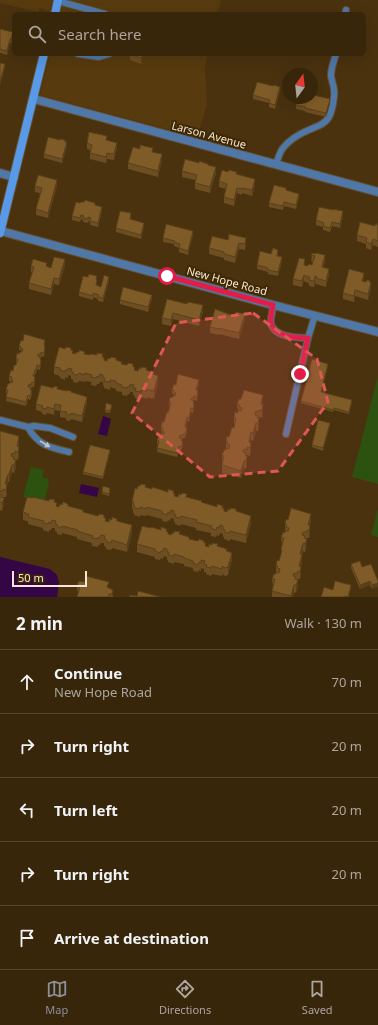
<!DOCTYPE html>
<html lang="en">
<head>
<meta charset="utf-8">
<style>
  :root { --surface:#38260b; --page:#433219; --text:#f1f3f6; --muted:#aba59d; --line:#52432c; --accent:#8c9099 }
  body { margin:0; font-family:"Noto Sans",sans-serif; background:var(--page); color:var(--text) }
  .compass { position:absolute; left:282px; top:68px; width:36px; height:36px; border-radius:50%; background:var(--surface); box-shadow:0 4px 16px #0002; rotate:15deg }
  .scale { position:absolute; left:12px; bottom:10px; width:75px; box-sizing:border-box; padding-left:4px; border:2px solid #f5e7d4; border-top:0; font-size:11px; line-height:14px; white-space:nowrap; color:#f5e7d4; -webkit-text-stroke:3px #3f2804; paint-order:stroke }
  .stop { position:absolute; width:12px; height:12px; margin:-9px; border:3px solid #e11d48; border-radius:50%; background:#fff }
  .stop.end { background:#e11d48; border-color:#fff; box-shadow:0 1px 4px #0008 }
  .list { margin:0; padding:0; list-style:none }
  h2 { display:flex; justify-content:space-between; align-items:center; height:52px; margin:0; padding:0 16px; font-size:17px }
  h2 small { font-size:13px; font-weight:400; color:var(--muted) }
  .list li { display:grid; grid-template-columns:26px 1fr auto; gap:12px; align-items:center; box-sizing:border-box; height:64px; padding:0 16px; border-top:1px solid var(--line) }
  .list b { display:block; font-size:15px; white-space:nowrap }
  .list p { margin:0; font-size:13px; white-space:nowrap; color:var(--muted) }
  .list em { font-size:13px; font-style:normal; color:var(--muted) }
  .icon { flex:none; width:22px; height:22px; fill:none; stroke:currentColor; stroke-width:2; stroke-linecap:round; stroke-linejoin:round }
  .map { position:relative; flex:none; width:378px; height:597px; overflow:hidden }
  .search { position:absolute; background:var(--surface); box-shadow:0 4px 16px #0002; left:12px; right:12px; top:12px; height:44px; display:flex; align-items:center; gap:10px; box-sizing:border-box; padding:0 14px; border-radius:6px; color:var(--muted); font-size:15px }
  .sheet { height:372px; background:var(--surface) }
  nav { display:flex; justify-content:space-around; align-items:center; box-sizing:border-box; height:56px; border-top:1px solid var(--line); background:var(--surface); font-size:11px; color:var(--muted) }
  nav a { display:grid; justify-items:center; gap:2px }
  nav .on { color:var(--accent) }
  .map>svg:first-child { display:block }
</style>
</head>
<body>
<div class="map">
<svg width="378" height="597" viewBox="0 0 378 597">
  <rect width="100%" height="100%" fill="#4a320f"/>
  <g fill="#573b0f">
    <path d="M 0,0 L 53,0 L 49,14 L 49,12 L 40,8 L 38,12 L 0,3 Z"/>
    <path d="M 64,0 L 221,0 L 217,14 L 60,14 Z"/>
    <path d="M 50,54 L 208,54 L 205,68 L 207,104 L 197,137 L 40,95 Z"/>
  </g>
  <g fill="#2d510e">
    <path d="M 378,376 L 378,484 L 352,477 Z"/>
    <path d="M 31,467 L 44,470 L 42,477 L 48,479 L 49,483 L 44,503 L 23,497 Z"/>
    <path d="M 378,508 L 378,537 L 371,535 Z"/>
  </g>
  <g fill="#340645">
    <path d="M 103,416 L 111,419 L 107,436 L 98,434 Z"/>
    <path d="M 81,484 L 99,488 L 97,497 L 79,493 Z"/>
    <path d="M 0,557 L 50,569 L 57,575 L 59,583 L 57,597 L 0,597 Z"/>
  </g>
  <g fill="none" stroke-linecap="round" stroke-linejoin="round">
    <g stroke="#654f2f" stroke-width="8">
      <g id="service">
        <path d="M 58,1 L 105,14"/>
        <path d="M 345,14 L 346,10"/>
        <path d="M 78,54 L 99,57 L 109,54"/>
        <path d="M 276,165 C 278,159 279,153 283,148 C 290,139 301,133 311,129 C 318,126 325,124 329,117 C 332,111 335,97 334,90 C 334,85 331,80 331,75 C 331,68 334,61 336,54"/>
        <path d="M 273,305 C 273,311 270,319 271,324 C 275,337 298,338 308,338"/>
        <path d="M 0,420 L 28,427 L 34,426 L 50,428 L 73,437"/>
        <path d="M 28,427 C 37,445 51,448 69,452"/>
        <path d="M 286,434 L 308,338 L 315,315"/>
      </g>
    </g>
    <g stroke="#654f2f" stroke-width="10">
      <g id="minor">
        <path d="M 34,99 L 378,192"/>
        <path d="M 0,173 L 14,177"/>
        <path d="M 1,231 L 273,305 L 378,332"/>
      </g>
    </g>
    <g stroke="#654f2f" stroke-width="10">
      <g id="secondary">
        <path d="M 55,14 L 58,0"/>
        <path d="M 0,233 L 44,54"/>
      </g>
    </g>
    <use href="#service" stroke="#4f77a8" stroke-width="6"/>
    <use href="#minor" stroke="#4f77a8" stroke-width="8"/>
    <use href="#secondary" stroke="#589ae8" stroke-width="8"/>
  </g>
  <g fill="#6d4e22">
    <path d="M 0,29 L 13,36 L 11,43 L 10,43 L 7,55 L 0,53 Z"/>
    <path d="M 130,54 L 144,54 L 141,64 L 130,60 Z"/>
    <path d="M 280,91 L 275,109 L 269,107 L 269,103 L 253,99 L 253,95 Z"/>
    <path d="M 314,95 L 330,103 L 326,117 L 305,112 L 305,111 L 296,109 L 296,105 Z"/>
    <path d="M 107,140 L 117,148 L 114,160 L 107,159 L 106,163 L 90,159 L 90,153 L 91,150 L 87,149 L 87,143 Z"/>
    <path d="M 65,142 L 67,146 L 62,163 L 44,158 L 44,154 Z"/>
    <path d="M 153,152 L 162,160 L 158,177 L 128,169 L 128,163 Z"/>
    <path d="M 208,165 L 216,173 L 210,193 L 195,189 L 195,180 L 182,177 L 182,171 Z"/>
    <path d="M 237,174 L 255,185 L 252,196 L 242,193 L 242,195 L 237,193 L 234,206 L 224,203 L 224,197 L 226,189 L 219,187 L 219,181 Z"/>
    <path d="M 35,186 L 57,186 L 48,218 L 36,215 L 36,209 L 40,193 L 35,192 Z"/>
    <path d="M 286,190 L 299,198 L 296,209 L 284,206 L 283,210 L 269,207 L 269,203 Z"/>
    <path d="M 80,203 L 95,205 L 102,211 L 98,227 L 90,225 L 90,222 L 88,221 L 88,223 L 83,222 L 83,220 L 81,219 L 80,222 L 72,220 L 72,216 Z"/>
    <path d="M 343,216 L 340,228 L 332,226 L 330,232 L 323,230 L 323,227 L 316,225 L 316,220 Z"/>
    <path d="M 131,217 L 131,219 L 144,227 L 141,239 L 116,232 L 116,228 Z"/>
    <path d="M 378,223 L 378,247 L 373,245 L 371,250 L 366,248 L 366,244 L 357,241 L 357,235 L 378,225 Z"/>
    <path d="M 193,235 L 188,255 L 179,252 L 179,248 L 174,246 L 174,244 L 163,242 L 163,238 Z"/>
    <path d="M 228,240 L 246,244 L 245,250 L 239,249 L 235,263 L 224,260 L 224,258 L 209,254 L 209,248 Z"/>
    <path d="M 312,253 L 325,261 L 323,268 L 329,275 L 326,287 L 316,284 L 315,282 L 314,287 L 309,286 L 309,283 L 308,283 L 304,281 L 302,287 L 293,285 L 293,279 L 305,266 L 308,266 L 312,265 L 313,262 L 311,261 Z"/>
    <path d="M 271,254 L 278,254 L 278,256 L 282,261 L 278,276 L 268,274 L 268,272 L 257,269 L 257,265 Z"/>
    <path d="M 65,265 L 59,285 L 54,284 L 51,295 L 29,289 L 29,283 L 32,272 L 31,272 L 31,266 L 47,267 L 51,268 Z"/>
    <path d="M 97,279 L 97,285 L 101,287 L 109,281 L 103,302 L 98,301 L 98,299 L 93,297 L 93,300 L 79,296 L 79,292 Z"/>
    <path d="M 364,279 L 363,281 L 370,283 L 371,289 L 368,300 L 355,296 L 354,302 L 343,299 L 343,293 Z"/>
    <path d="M 152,299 L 148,312 L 120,304 L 120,300 Z"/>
    <path d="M 187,304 L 203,311 L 199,326 L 173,319 L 171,326 L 162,324 L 162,318 Z"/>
    <path d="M 234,316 L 245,320 L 239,339 L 219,334 L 219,335 L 210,333 L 210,327 Z"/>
    <path d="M 45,344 L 45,350 L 44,357 L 41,356 L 41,358 L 40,358 L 41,364 L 40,370 L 37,369 L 36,374 L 35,374 L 34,377 L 35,381 L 34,387 L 32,387 L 31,389 L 31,388 L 32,394 L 30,400 L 28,399 L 26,406 L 6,401 L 7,393 L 6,393 L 6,389 L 11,382 L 11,381 L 9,381 L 9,376 L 16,365 L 17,363 L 16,363 L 16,359 L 21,352 L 21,350 L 19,350 L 19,346 Z"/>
    <path d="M 71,350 L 73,354 L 85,354 L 90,355 L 103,357 L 104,360 L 107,361 L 116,360 L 122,364 L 133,367 L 135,370 L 138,371 L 147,370 L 152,374 L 158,384 L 154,399 L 152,398 L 152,399 L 148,397 L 147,399 L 141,397 L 140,400 L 135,398 L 135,396 L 133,395 L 133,392 L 130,392 L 130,394 L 128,394 L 127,396 L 122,395 L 122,392 L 116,391 L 116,389 L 110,387 L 110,390 L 104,388 L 104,386 L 103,385 L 103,382 L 100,382 L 99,384 L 97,384 L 96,386 L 91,385 L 91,382 L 85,381 L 85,382 L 79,381 L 78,383 L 73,382 L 73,379 L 71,379 L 71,376 L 68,375 L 68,378 L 65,377 L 65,380 L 60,378 L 60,376 L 54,374 L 54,367 Z"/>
    <path d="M 328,366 L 321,392 L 352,402 L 349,414 L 334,410 L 333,412 L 301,403 L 301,401 Z"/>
    <path d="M 199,384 L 197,390 L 198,395 L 197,401 L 194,400 L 194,408 L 193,413 L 191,412 L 189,422 L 187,421 L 186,428 L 187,432 L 185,438 L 183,438 L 182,440 L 183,445 L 181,451 L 179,451 L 177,457 L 157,452 L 158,444 L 157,444 L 157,440 L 162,434 L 162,432 L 161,431 L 161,427 L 164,422 L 168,413 L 170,407 L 169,407 L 169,403 L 174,396 L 174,394 L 172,394 L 172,390 L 176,385 Z"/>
    <path d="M 58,389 L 71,393 L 87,403 L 82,422 L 71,419 L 70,421 L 66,420 L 66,418 L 60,417 L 60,411 L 55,410 L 54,415 L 47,413 L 46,415 L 42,414 L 42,412 L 36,410 L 36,404 Z"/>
    <path d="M 263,402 L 263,413 L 262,418 L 259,417 L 259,426 L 258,431 L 256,431 L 253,441 L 251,440 L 251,450 L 250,456 L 247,455 L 247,464 L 246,469 L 244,468 L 241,478 L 222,473 L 222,455 L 226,450 L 226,442 L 229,437 L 234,428 L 234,417 L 238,412 L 237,404 Z"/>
    <path d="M 112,407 L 110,413 L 105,412 L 105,410 Z"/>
    <path d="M 330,425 L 323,451 L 312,447 L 312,445 Z"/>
    <path d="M 0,431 L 19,444 L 19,454 L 18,460 L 15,459 L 15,460 L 16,468 L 14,473 L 12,472 L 9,482 L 8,482 L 7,484 L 7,492 L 6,497 L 3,497 L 3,498 L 4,505 L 2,511 L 0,510 Z"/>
    <path d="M 110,452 L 103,479 L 83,474 L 83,472 Z"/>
    <path d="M 140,486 L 152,489 L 174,493 L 175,496 L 178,497 L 187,497 L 202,503 L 223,508 L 224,511 L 227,512 L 236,512 L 251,523 L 246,543 L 230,539 L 230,541 L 224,539 L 224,537 L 223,537 L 223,534 L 220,533 L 219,536 L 217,535 L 216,537 L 211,536 L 211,533 L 196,530 L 196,528 L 181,524 L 180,526 L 175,524 L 175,522 L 174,522 L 174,519 L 171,518 L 170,521 L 168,520 L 167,522 L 162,521 L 162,519 L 147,515 L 146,516 L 140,515 L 140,517 L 134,515 L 134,513 L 133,513 L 133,509 L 132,509 L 132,501 L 137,489 Z"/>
    <path d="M 110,490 L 109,496 L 102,494 L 102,492 Z"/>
    <path d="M 49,501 L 55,503 L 57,506 L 59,507 L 68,506 L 83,512 L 104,518 L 106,521 L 109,522 L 117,521 L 132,533 L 127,552 L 112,548 L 111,550 L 106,549 L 106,547 L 104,546 L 104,543 L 101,543 L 100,545 L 98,545 L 98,547 L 92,546 L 92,543 L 77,539 L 77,537 L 62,533 L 62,535 L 57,534 L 57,532 L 55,531 L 55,528 L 52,528 L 51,530 L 49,530 L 49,532 L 43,530 L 43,528 L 28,524 L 28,521 L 25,521 L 25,520 L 23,520 L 23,512 Z"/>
    <path d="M 288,520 L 311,521 L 310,525 L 310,533 L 309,538 L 307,538 L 306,539 L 307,546 L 305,552 L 303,551 L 302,555 L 302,563 L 301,566 L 301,574 L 300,579 L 298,579 L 297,580 L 298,588 L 296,593 L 294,592 L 293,597 L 272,597 L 272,591 L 273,587 L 272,579 L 276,574 L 276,566 L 279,561 L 281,556 L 281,549 L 282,545 L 281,538 L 285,533 L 285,524 Z"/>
    <path d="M 151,528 L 167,531 L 168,534 L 171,535 L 180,535 L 189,539 L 204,543 L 206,546 L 209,547 L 218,547 L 227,551 L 232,560 L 228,575 L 227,575 L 226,576 L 223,575 L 222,573 L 222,576 L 212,574 L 211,576 L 206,574 L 206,572 L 204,572 L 204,569 L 201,568 L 201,571 L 199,570 L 198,572 L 193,571 L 193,568 L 184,566 L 184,564 L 174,562 L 174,564 L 168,562 L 168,560 L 167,560 L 167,557 L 164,556 L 163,559 L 161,558 L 160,560 L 155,559 L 155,557 L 137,552 L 137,544 Z"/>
    <path d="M 351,564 L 362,567 L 378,581 L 372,589 L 370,585 L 360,589 L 351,568 Z"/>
    <path d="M 77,585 L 109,588 L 113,596 L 113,597 L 77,597 L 79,592 L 77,591 Z"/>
  </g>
  <g fill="#59401b">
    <path d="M 13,32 L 13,36 L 11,43 L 11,39 Z"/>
    <path d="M 10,39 L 10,43 L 7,55 L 7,51 Z"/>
    <path d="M 143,54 L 144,54 L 141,64 L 141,58 Z"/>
    <path d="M 5,64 L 5,68 L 0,86 L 0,82 Z"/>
    <path d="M 280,87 L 280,91 L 275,109 L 275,105 Z"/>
    <path d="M 330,99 L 330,103 L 326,117 L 326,113 Z"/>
    <path d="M 67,142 L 67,146 L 62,163 L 62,159 Z"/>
    <path d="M 117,143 L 117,148 L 114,160 L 114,154 Z"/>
    <path d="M 107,153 L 107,159 L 106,163 L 106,157 Z"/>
    <path d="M 162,154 L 162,160 L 158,177 L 158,171 Z"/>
    <path d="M 216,167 L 216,173 L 210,193 L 210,187 Z"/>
    <path d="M 255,179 L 255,185 L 252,196 L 252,190 Z"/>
    <path d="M 57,180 L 57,186 L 48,218 L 48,213 Z"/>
    <path d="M 237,188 L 237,193 L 234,206 L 234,200 Z"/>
    <path d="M 299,194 L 299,198 L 296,209 L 296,205 Z"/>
    <path d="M 102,207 L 102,211 L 98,227 L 98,223 Z"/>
    <path d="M 343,211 L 343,216 L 340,228 L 340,224 Z"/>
    <path d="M 144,223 L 144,227 L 141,239 L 141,235 Z"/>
    <path d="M 193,231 L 193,235 L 188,255 L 188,251 Z"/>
    <path d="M 246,238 L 246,244 L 245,250 L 245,244 Z"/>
    <path d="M 373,239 L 373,245 L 371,250 L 371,244 Z"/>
    <path d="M 239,243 L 239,249 L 235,263 L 235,257 Z"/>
    <path d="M 325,255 L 325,261 L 322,273 L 322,267 Z"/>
    <path d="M 282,257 L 282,261 L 278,276 L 278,272 Z"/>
    <path d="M 65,259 L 65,265 L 59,285 L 59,279 Z"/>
    <path d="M 329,269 L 329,275 L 326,287 L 326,281 Z"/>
    <path d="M 364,273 L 364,279 L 362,286 L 362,281 Z"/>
    <path d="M 304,275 L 304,281 L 302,287 L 302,281 Z"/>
    <path d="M 315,276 L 315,282 L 314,287 L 314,281 Z"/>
    <path d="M 109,277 L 109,281 L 103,302 L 103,298 Z"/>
    <path d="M 54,278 L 54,284 L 51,295 L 51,289 Z"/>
    <path d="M 371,283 L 371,289 L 368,300 L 368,294 Z"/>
    <path d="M 355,290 L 355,296 L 354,302 L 354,296 Z"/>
    <path d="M 152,295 L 152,299 L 148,312 L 148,307 Z"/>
    <path d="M 203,305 L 203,311 L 199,326 L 199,320 Z"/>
    <path d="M 173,313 L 173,319 L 171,326 L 171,320 Z"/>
    <path d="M 245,314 L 245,320 L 239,339 L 239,333 Z"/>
    <path d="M 328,364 L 328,366 L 321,394 L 321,392 Z"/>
    <path d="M 158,376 L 158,384 L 154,399 L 154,391 Z"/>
    <path d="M 199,380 L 199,384 L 196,394 L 196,390 Z"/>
    <path d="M 263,395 L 263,402 L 261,410 L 261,404 Z"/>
    <path d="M 87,397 L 87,403 L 82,422 L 82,416 Z"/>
    <path d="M 55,404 L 55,410 L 54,415 L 54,409 Z"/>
    <path d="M 263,405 L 263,413 L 262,418 L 262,410 Z"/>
    <path d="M 191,408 L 191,412 L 189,422 L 189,418 Z"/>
    <path d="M 187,417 L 187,421 L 185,431 L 185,427 Z"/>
    <path d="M 259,418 L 259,426 L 258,431 L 258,424 Z"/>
    <path d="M 256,423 L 256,431 L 253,441 L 253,433 Z"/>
    <path d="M 330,423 L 330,425 L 323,451 L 323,448 Z"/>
    <path d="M 251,432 L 251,440 L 249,448 L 249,442 Z"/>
    <path d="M 19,436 L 19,444 L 17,452 L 17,446 Z"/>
    <path d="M 251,443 L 251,450 L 250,456 L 250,448 Z"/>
    <path d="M 19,447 L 19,454 L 18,460 L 18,452 Z"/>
    <path d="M 110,450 L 110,452 L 103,479 L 103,477 Z"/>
    <path d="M 247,456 L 247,464 L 246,469 L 246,461 Z"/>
    <path d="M 16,460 L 16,468 L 14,473 L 14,465 Z"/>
    <path d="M 244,461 L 244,468 L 241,478 L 241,471 Z"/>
    <path d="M 12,465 L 12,472 L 9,482 L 9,474 Z"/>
    <path d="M 8,474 L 8,482 L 5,490 L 5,484 Z"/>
    <path d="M 7,484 L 7,492 L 6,497 L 6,490 Z"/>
    <path d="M 4,498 L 4,505 L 2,511 L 2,503 Z"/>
    <path d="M 311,514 L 311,521 L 309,530 L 308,525 Z"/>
    <path d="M 251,516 L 251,523 L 246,543 L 246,535 Z"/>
    <path d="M 132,525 L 132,533 L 127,552 L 127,545 Z"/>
    <path d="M 310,525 L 310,533 L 309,538 L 309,531 Z"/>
    <path d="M 307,539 L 307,546 L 305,552 L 305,544 Z"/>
    <path d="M 303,543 L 302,563 L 299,572 L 299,566 L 300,554 Z"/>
    <path d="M 232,553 L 232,560 L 228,575 L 228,567 Z"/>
    <path d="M 301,567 L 301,574 L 300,579 L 300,572 Z"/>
    <path d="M 298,580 L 298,588 L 296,593 L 296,585 Z"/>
    <path d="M 370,581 L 370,585 L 360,589 L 360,585 Z"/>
    <path d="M 378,583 L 378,587 L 372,589 L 372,585 Z"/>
    <path d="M 294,585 L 294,592 L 293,597 L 291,597 Z"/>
    <path d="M 351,585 L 351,589 L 349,597 L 348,597 Z"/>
  </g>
  <g fill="#7f5b27" stroke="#59401b">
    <path d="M 0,29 L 13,32 L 11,39 L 10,39 L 7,51 L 0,49 Z"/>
    <path d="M 130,54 L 143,54 L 141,58 Z"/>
    <path d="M 0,63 L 5,64 L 0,82 Z"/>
    <path d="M 257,82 L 273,86 L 274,85 L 280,87 L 275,105 L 269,103 L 270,100 L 253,95 Z"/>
    <path d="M 312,91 L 314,92 L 313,95 L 330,99 L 326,113 L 305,108 L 306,107 L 296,105 L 298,98 L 312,98 Z"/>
    <path d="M 89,132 L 107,136 L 106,140 L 117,143 L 114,154 L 107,153 L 106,157 L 90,153 L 92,145 L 87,143 Z"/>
    <path d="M 48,137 L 60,140 L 60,139 L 65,140 L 65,142 L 67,142 L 62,159 L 44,154 Z"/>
    <path d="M 140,145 L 153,148 L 152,152 L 162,154 L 158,171 L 128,163 L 133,147 L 140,149 Z"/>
    <path d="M 185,159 L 199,163 L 199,161 L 208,164 L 208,165 L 216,167 L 210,187 L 195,183 L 197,175 L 182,171 Z"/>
    <path d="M 222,170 L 228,172 L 229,170 L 237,172 L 236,174 L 255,179 L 252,190 L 242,188 L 242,189 L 237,188 L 234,200 L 224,197 L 227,184 L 219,181 Z"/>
    <path d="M 38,175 L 57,180 L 48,213 L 36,209 L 42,188 L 35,186 Z"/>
    <path d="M 274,185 L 286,188 L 286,190 L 299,194 L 296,205 L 284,202 L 283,206 L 269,203 Z"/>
    <path d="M 85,200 L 95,203 L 95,205 L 102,207 L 98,223 L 90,221 L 91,218 L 88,217 L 88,219 L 83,218 L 84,216 L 81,215 L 80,218 L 72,216 L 76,202 L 80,203 L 81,202 L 84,202 Z"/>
    <path d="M 319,207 L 333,210 L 333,209 L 343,211 L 340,224 L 332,222 L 330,228 L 323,226 L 324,223 L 316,220 Z"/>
    <path d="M 120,211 L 131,213 L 130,219 L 144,223 L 141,235 L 116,228 Z"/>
    <path d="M 360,222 L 375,226 L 375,224 L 378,225 L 378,223 L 378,241 L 373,239 L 371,244 L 366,242 L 367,238 L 357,235 Z"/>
    <path d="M 166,224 L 193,231 L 188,251 L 179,248 L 180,244 L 174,242 L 175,241 L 163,238 Z"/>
    <path d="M 229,234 L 246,238 L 245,244 L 239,243 L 235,257 L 224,254 L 224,252 L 209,248 L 212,236 L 228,240 Z"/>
    <path d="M 273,248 L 278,250 L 277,256 L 282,257 L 278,272 L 268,270 L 268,268 L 257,265 L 260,251 L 271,254 Z"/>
    <path d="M 312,253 L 315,254 L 316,253 L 325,255 L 322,267 L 329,269 L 326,281 L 316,278 L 316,276 L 315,276 L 314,281 L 309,280 L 310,277 L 308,277 L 304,275 L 302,281 L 293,279 L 299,258 L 305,259 L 304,265 L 308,266 L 308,264 L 312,265 L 315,256 L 311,255 Z"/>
    <path d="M 54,257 L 65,259 L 59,279 L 54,278 L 51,289 L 29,283 L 34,267 L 31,266 L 33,259 L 47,263 L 46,266 L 51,268 Z"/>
    <path d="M 349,269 L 364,273 L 362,281 L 366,282 L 367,280 L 370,281 L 370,283 L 371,283 L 368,294 L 355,290 L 354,296 L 343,293 Z"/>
    <path d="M 89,274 L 97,276 L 96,279 L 97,280 L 96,285 L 101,287 L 104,275 L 109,277 L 103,298 L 98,297 L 99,295 L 93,293 L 93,296 L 79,292 L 83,276 L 88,277 Z"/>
    <path d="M 123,287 L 152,295 L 148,307 L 120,300 Z"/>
    <path d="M 167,299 L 187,304 L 188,302 L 203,305 L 199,320 L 173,313 L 171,320 L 162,318 Z"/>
    <path d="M 215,309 L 234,316 L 236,312 L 245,314 L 239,333 L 219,328 L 219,329 L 210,327 Z"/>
    <path d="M 24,334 L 45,340 L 44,346 L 45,346 L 44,353 L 41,352 L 41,354 L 38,354 L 38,356 L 40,357 L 40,359 L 41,360 L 40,366 L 37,365 L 36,370 L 35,370 L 33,376 L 35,377 L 34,383 L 32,382 L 31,385 L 29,384 L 28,387 L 31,387 L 30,390 L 32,390 L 30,396 L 28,395 L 26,402 L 6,397 L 8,390 L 6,389 L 8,384 L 9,384 L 10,382 L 12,383 L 13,380 L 11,379 L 12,377 L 9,376 L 11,370 L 13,371 L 14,365 L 16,365 L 18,359 L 16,359 L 17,353 L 19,354 L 20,352 L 22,352 L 23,349 L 21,349 L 21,347 L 19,346 L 21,340 L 23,341 Z"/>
    <path d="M 59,347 L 65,349 L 66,347 L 71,348 L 71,350 L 73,351 L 72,353 L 76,354 L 76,352 L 79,352 L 79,350 L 85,352 L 84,354 L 90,355 L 91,354 L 97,355 L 97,353 L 103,354 L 102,357 L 104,357 L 104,360 L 107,361 L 108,358 L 110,359 L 111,357 L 116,358 L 116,360 L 122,362 L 121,364 L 127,365 L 128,363 L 133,364 L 133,367 L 135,367 L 134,370 L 138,371 L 139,368 L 141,369 L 141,367 L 147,368 L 146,370 L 152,372 L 152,375 L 153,374 L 158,376 L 154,391 L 152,390 L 152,391 L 148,389 L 147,391 L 141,390 L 140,392 L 135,391 L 136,388 L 133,388 L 134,385 L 130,384 L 130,387 L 128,386 L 127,388 L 122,387 L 122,385 L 116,383 L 116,381 L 110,380 L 110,382 L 104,381 L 105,378 L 103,378 L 103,375 L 100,374 L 99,377 L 97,376 L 96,378 L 91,377 L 92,375 L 85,373 L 85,375 L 79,373 L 78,375 L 73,374 L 73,372 L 71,371 L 72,369 L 68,368 L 68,370 L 65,370 L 65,372 L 60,370 L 60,368 L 54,367 Z"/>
    <path d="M 312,359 L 328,364 L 321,392 L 352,400 L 349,412 L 334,408 L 333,410 L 301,401 Z"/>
    <path d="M 178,374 L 199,380 L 196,390 L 198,390 L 197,397 L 194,396 L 194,398 L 192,398 L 191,400 L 194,401 L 193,403 L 194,404 L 193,409 L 191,408 L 189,418 L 187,417 L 185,427 L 187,428 L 185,434 L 183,434 L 182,436 L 180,435 L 179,438 L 182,438 L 181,441 L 183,441 L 181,447 L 179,446 L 177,453 L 157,448 L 159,441 L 157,440 L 159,435 L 161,435 L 161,433 L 164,434 L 164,431 L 162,430 L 163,428 L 161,427 L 162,422 L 164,422 L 167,412 L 168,413 L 171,403 L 169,403 L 170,397 L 172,398 L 173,396 L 175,396 L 176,393 L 174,393 L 174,390 L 172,390 L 174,384 L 176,385 Z"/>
    <path d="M 41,385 L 53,388 L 54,386 L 58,387 L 57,389 L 67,391 L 67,390 L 71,391 L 71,392 L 87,397 L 82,416 L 71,413 L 70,415 L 66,414 L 67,412 L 60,411 L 61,405 L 55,404 L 54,409 L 47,407 L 46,409 L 42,408 L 43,406 L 36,404 Z"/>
    <path d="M 244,390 L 263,395 L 261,404 L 263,405 L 262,410 L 259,410 L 259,412 L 256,411 L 255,415 L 258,416 L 257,418 L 259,418 L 258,424 L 256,423 L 253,433 L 251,432 L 249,442 L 251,443 L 250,448 L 247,447 L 247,450 L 244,449 L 243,452 L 246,453 L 245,455 L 247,456 L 246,461 L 244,461 L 241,471 L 222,465 L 224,456 L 222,455 L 224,450 L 226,450 L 226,448 L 229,449 L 230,445 L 227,444 L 228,442 L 226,442 L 227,436 L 229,437 L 232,427 L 234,428 L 236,418 L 234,417 L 235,412 L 238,413 L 238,410 L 241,411 L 242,408 L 239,407 L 240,405 L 237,404 L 239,399 L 241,399 Z"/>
    <path d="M 106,403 L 112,405 L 110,411 L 105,410 Z"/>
    <path d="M 318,420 L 330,423 L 323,448 L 312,445 Z"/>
    <path d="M 0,431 L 19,436 L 17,446 L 19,447 L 18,452 L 15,451 L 15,454 L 12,453 L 11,456 L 14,457 L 13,459 L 16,460 L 14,465 L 12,465 L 9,474 L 8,474 L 5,484 L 7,484 L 6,490 L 3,489 L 3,491 L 0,491 L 0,492 Z"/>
    <path d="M 90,445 L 110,450 L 103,477 L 83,472 Z"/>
    <path d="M 141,484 L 146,485 L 145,487 L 152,489 L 152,487 L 168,492 L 168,489 L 174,491 L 173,493 L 175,494 L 174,496 L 178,497 L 179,494 L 181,495 L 182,493 L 187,494 L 186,497 L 202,501 L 201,502 L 217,507 L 217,504 L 223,506 L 222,508 L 224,508 L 224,511 L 227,512 L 228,509 L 230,510 L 231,508 L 236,509 L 236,511 L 251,516 L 246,535 L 230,531 L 230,533 L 224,532 L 225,530 L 223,529 L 223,526 L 220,525 L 219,528 L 217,527 L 216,530 L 211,528 L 212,526 L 196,522 L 197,520 L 181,516 L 180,518 L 175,517 L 176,515 L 174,514 L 174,511 L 171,510 L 170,513 L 168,512 L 167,515 L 162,513 L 162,511 L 147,507 L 146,509 L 140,507 L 140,509 L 134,508 L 135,506 L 133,505 L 134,502 L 132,501 L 135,488 L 137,489 L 138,486 L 140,486 Z"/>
    <path d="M 103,486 L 110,488 L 109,494 L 102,492 Z"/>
    <path d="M 0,494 L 2,495 L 1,497 L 4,498 L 2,503 L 0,502 Z"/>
    <path d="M 27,497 L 33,498 L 33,497 L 49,501 L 49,499 L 55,500 L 54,502 L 57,503 L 56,506 L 59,507 L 60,504 L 62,505 L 63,502 L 68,504 L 68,506 L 83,510 L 83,512 L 98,516 L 99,514 L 104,515 L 104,518 L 106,518 L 105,521 L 109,522 L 109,519 L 112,520 L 112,517 L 117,519 L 117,521 L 132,525 L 127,545 L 112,540 L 111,543 L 106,541 L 106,539 L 104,539 L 105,536 L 101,535 L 100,538 L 98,537 L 98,539 L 92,538 L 93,536 L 77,531 L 78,530 L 62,526 L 62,528 L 57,526 L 57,524 L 55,524 L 56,521 L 52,520 L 51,523 L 49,522 L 49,524 L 43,523 L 44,521 L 28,517 L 29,514 L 25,514 L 26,513 L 23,512 Z"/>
    <path d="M 291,508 L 311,514 L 308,525 L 310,525 L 309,531 L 307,530 L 306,532 L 303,532 L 302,535 L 305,536 L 304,538 L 307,539 L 305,544 L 303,543 L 300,554 L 302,555 L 299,566 L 301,567 L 300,572 L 298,571 L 297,574 L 294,573 L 293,576 L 296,577 L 295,579 L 298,580 L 296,585 L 294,585 L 291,596 L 272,591 L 275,579 L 272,579 L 274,574 L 276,574 L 276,572 L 279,573 L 280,569 L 277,568 L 278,566 L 276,566 L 277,560 L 279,561 L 282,550 L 281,549 L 284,538 L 281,538 L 283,532 L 285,533 L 285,531 L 288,531 L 289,528 L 286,527 L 287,525 L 285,524 L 286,519 L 288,520 Z"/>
    <path d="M 142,526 L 151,528 L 151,527 L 161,530 L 161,527 L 167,529 L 166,531 L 168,532 L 168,534 L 171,535 L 172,533 L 174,533 L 175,531 L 180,532 L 179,534 L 189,537 L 189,539 L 198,541 L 199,539 L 204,541 L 204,543 L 206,543 L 205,546 L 209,547 L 209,544 L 212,545 L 212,543 L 218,544 L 217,546 L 227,549 L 226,551 L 227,551 L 232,553 L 228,567 L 227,567 L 226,568 L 223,567 L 222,566 L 222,569 L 212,566 L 211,568 L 206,567 L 207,565 L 204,564 L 205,561 L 201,560 L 201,563 L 199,562 L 198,565 L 193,563 L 193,561 L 184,558 L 184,557 L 174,554 L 174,556 L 168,555 L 169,552 L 167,552 L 167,549 L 164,548 L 163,551 L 161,551 L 160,553 L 155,551 L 155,549 L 137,544 Z"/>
    <path d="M 360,561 L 362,567 L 371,564 L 378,581 L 378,583 L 372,585 L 370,581 L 360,585 L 351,564 Z"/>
    <path d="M 86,576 L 109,582 L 107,587 L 113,590 L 112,594 L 109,594 L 109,597 L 77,597 L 80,586 L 77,585 L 79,581 L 85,582 Z"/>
    <path d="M 335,581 L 351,585 L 348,597 L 345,596 L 345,597 L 321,597 L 324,587 L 333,590 Z"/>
    <path d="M 138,591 L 161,597 L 130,597 L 130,595 L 137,596 Z"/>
  </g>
  <defs><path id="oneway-solid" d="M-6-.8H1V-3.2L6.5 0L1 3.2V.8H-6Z"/></defs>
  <use fill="#c3c5c7" href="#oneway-solid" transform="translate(45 444) rotate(31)"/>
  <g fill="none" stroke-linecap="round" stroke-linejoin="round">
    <path stroke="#e11d48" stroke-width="5" d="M 167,276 L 273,305 C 272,311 270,319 271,324 C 275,337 298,338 308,338 L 300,374"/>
  </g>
  <path fill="#de5853" fill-opacity="0.2" stroke="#de5853" stroke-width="3" stroke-dasharray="8 5" stroke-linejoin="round" d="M 253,313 L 317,359 L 328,402 L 278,471 L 210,477 L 132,413 L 176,323 Z"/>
  <g text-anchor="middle" stroke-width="4" stroke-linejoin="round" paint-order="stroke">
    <g font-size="11" fill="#f5e7d4" stroke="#3f2804">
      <text transform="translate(209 135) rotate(15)" y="4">Larson Avenue</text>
      <text transform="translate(227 281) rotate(15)" y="4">New Hope Road</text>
    </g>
  </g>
</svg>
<svg class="compass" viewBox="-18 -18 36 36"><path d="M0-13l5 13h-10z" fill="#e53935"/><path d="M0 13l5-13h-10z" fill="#aba59d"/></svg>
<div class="scale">50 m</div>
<div class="stop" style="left:167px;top:276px"></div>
<div class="stop end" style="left:300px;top:374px"></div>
<div class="search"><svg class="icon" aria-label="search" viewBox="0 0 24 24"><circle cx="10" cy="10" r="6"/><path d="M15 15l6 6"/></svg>Search here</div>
</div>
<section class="sheet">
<h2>2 min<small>Walk · 130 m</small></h2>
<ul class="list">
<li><svg class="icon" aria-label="ahead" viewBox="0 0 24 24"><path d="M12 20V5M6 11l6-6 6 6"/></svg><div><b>Continue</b><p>New Hope Road</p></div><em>70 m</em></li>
<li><svg class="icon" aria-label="right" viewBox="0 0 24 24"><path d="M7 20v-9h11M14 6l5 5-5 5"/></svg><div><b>Turn right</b></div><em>20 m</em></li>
<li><svg class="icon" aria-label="left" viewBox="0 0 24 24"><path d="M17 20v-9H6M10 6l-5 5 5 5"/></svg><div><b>Turn left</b></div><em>20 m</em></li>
<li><svg class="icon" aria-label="right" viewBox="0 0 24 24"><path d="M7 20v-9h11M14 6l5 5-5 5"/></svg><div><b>Turn right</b></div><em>20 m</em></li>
<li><svg class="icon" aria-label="arrive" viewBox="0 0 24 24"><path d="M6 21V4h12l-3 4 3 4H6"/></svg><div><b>Arrive at destination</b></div></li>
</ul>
</section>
<nav>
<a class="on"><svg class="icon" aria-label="map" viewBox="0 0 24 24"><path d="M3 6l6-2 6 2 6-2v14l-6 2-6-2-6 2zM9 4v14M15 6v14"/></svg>Map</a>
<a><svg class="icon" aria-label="directions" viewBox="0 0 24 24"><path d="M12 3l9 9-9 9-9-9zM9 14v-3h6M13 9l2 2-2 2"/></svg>Directions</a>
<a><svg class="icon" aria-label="saved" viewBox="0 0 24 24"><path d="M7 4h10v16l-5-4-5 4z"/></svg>Saved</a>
</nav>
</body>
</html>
